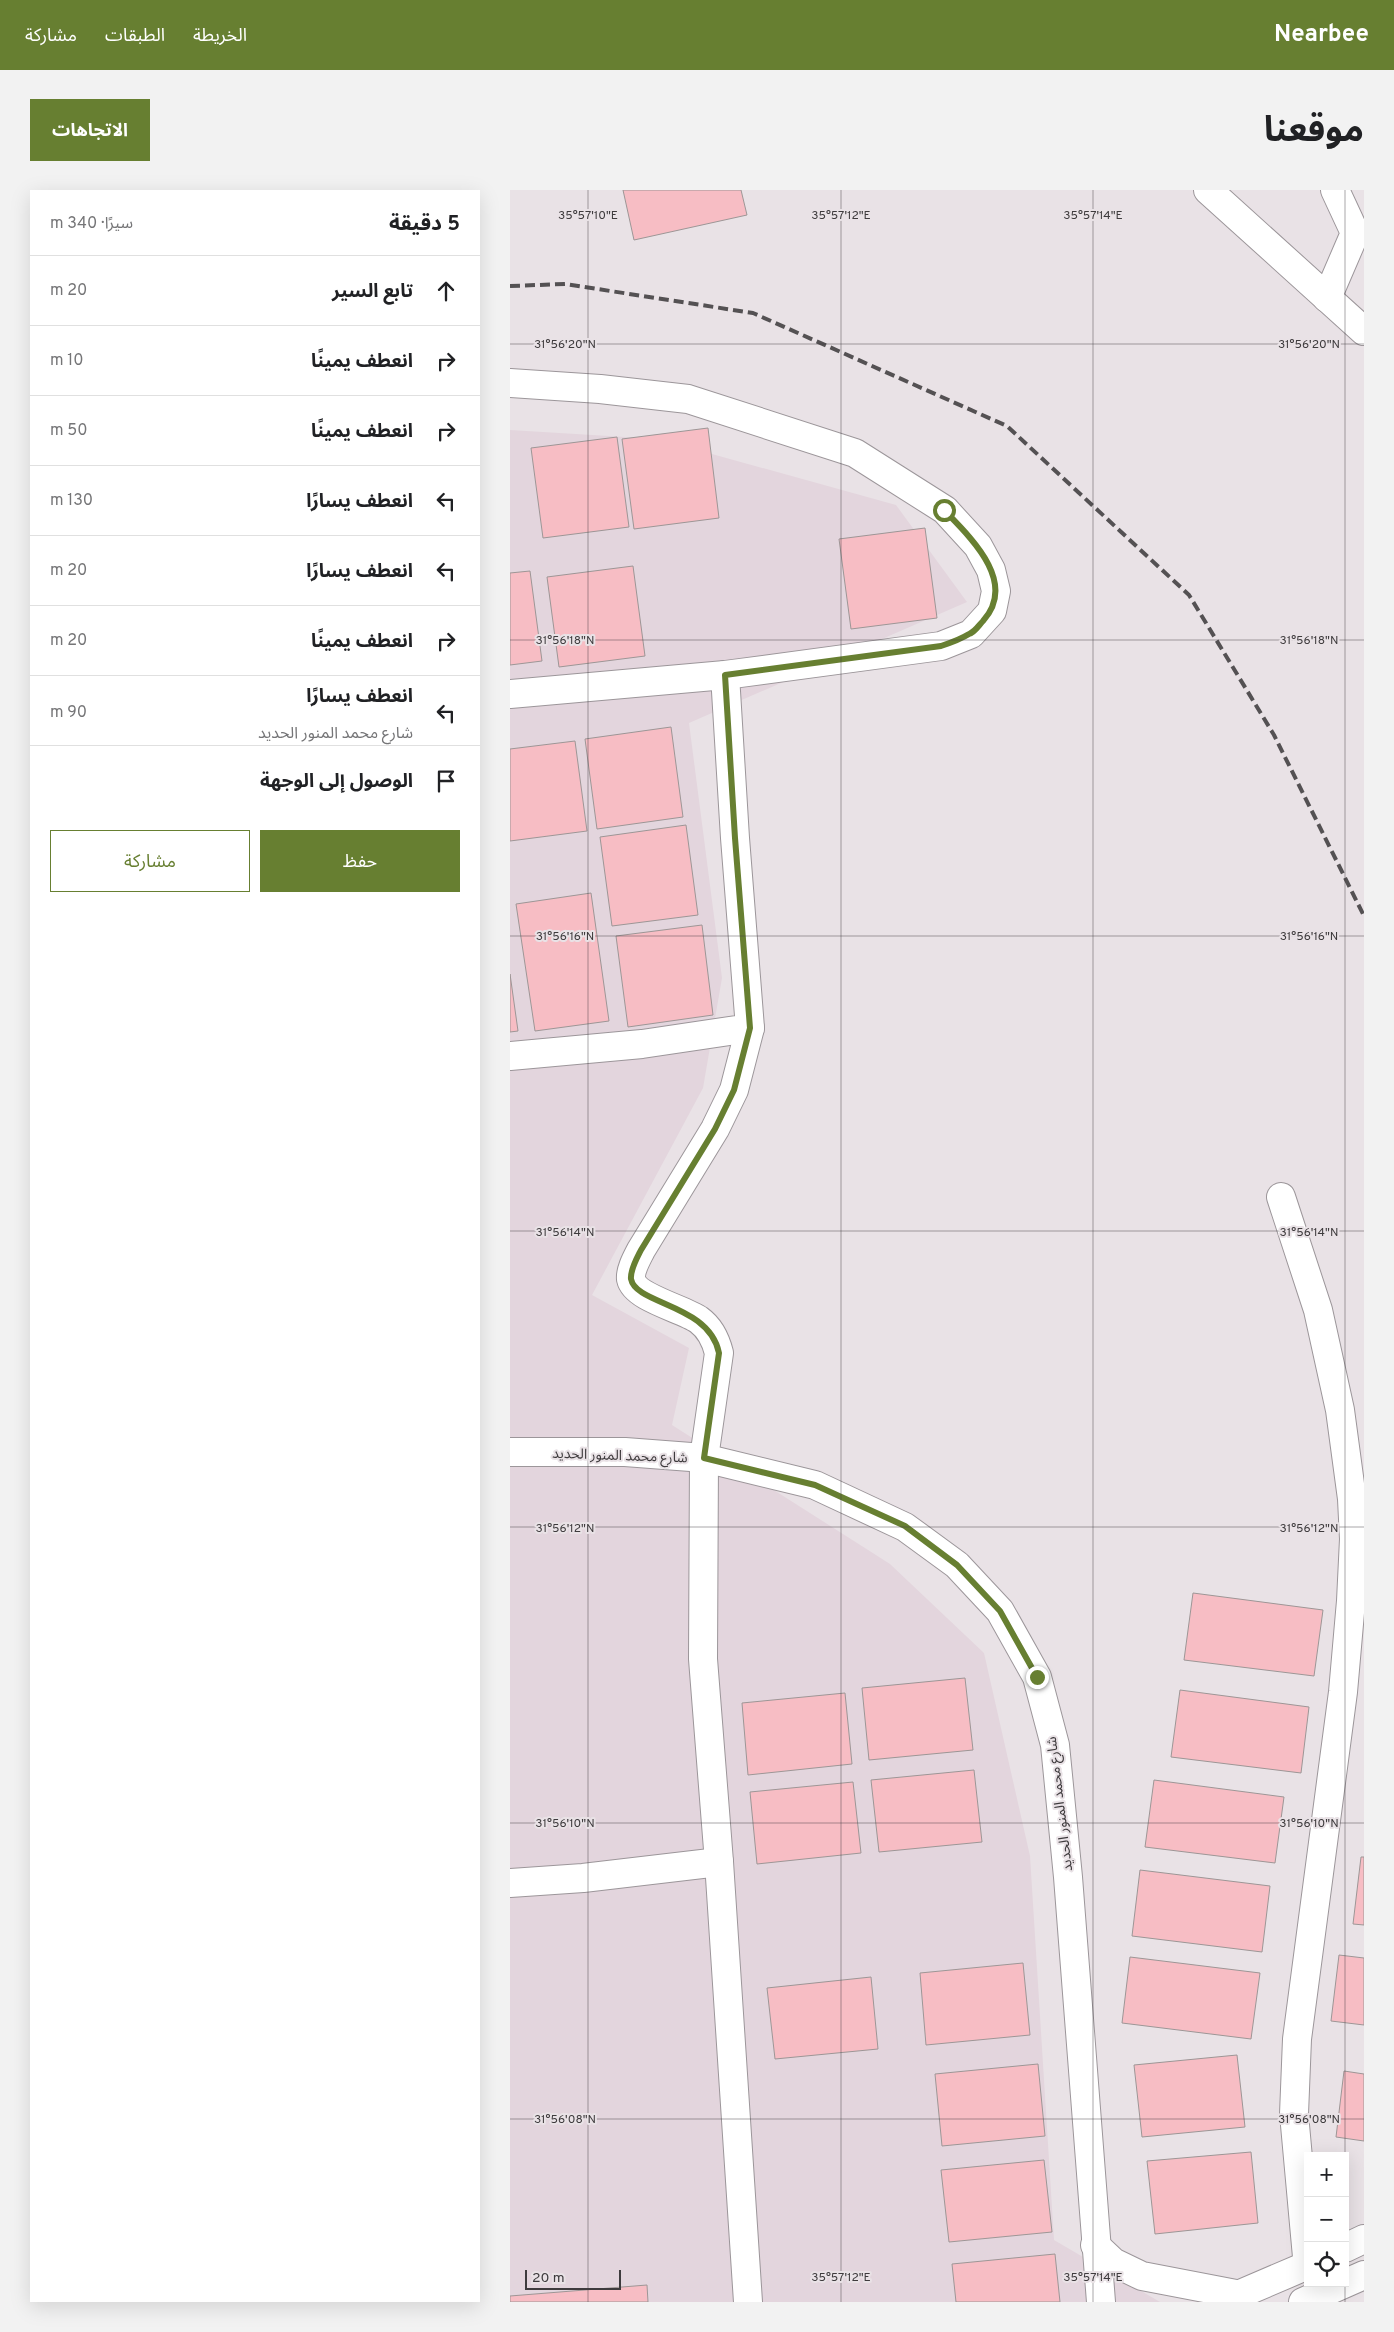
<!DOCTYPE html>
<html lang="ar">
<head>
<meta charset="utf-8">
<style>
  :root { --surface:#fff; --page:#f2f2f2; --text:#202124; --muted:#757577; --line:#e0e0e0; --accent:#677f31 }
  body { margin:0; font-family:Overpass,"Noto Sans Arabic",sans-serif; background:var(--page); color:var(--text); direction:rtl }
  .controls { position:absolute; right:15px; bottom:15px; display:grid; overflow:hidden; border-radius:0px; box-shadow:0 5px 20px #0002 }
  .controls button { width:45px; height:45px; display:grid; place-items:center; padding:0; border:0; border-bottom:1px solid var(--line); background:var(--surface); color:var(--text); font:25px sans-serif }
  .scale { position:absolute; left:15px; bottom:12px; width:96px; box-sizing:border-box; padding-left:5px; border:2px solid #3e3b3d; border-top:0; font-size:14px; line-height:18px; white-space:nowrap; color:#3e3b3d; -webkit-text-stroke:4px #e9e2e6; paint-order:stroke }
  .stop { position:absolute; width:15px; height:15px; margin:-11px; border:4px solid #677f31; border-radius:50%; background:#fff }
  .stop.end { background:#677f31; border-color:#fff; box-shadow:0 1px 5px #0008 }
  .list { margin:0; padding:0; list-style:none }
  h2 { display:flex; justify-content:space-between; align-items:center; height:65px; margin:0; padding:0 20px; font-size:21px }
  h2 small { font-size:16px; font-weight:400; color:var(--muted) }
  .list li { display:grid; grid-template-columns:32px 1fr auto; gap:15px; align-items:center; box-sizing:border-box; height:70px; padding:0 20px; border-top:1px solid var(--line) }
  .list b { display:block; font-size:19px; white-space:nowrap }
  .list p { margin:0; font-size:16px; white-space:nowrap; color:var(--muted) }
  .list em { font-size:16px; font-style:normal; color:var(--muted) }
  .actions { display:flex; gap:10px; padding:15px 20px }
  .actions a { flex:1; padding:11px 0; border:1px solid var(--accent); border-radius:0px; text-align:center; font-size:18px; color:var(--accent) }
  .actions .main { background:var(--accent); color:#fff }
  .icon { flex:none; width:28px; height:28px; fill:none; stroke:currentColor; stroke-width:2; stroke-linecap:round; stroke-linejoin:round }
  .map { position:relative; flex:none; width:854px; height:2112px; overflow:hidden; direction:ltr; border-radius:0px }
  header { display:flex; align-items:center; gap:30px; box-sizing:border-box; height:70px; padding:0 25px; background:var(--accent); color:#fff }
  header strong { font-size:24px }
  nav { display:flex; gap:28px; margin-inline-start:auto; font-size:18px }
  .intro { display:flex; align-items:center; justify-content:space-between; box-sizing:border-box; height:120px; padding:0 30px }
  h1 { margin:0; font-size:35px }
  .button { padding:12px 22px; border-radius:0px; background:var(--accent); color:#fff; font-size:18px; font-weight:700 }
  main { display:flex; gap:30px; padding:0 30px }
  aside { flex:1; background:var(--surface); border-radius:0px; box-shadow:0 5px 20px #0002 }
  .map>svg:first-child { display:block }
</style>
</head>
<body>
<header>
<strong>Nearbee</strong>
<nav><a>الخريطة</a><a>الطبقات</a><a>مشاركة</a></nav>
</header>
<div class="intro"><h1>موقعنا</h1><a class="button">الاتجاهات</a></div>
<main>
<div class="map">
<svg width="854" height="2112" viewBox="0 0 854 2112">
  <rect width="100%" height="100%" fill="#e9e2e6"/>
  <path fill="#e3d5dd" d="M 0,240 L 148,249 L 386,315 L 457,412 L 179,533 L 212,788 L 193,898 L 82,1105 L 179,1158 L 162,1235 L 380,1374 L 474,1463 L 520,1666 L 544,2050 L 650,2112 L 0,2112 Z"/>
  <g fill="#f7bdc4" stroke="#9d9696">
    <path d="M 113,0 L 231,0 L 237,25 L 124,50 Z"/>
    <path d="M 198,238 L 209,328 L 124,339 L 112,249 Z"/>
    <path d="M 107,247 L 119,337 L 33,348 L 21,258 Z"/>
    <path d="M 415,338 L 427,428 L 341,439 L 329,349 Z"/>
    <path d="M 123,376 L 135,466 L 49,477 L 37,387 Z"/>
    <path d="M 20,381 L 32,471 L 0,475 L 0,383 Z"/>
    <path d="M 161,537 L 173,627 L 87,639 L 75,549 Z"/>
    <path d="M 65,551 L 77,641 L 0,651 L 0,559 Z"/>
    <path d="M 176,635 L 188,725 L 102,736 L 90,647 Z"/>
    <path d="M 81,703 L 99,831 L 25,841 L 6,714 Z"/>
    <path d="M 192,735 L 203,825 L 118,837 L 106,746 Z"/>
    <path d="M 0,784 L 8,841 L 0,842 Z"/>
    <path d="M 683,1403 L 813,1420 L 804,1486 L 674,1470 Z"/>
    <path d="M 455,1488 L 463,1560 L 359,1570 L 352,1498 Z"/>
    <path d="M 670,1500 L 799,1517 L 791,1583 L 661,1567 Z"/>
    <path d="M 335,1503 L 342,1574 L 238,1585 L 232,1513 Z"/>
    <path d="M 464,1580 L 472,1652 L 369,1662 L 361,1590 Z"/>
    <path d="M 644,1590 L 774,1607 L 765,1673 L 635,1657 Z"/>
    <path d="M 343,1592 L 351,1663 L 247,1674 L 240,1602 Z"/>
    <path d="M 851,1667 L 854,1667 L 854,1735 L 843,1734 Z"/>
    <path d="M 630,1680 L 760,1696 L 752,1762 L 622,1746 Z"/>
    <path d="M 829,1765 L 854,1768 L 854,1835 L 821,1831 Z"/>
    <path d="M 620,1767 L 750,1783 L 741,1849 L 612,1833 Z"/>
    <path d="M 513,1773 L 520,1845 L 416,1855 L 410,1783 Z"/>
    <path d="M 361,1787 L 368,1859 L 265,1869 L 257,1798 Z"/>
    <path d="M 727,1865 L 735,1937 L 632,1947 L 624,1875 Z"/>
    <path d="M 528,1874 L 535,1946 L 432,1956 L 425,1884 Z"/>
    <path d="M 834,1881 L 854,1884 L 854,1951 L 826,1947 Z"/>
    <path d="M 741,1962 L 748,2033 L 645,2044 L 637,1971 Z"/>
    <path d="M 534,1970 L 542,2042 L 439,2052 L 431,1980 Z"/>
    <path d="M 545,2064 L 550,2112 L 446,2112 L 442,2074 Z"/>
    <path d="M 137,2095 L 138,2112 L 0,2112 L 0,2106 Z"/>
  </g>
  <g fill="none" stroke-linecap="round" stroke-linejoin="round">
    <g stroke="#9c969a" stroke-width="30">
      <g id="minor">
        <path d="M 698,0 L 854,141"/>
        <path d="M 817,108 L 845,43 L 825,0"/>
        <path d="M 0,193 L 90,199 L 178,209 L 345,263 L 435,320 L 468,356 L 481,380 L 486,401 L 482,421 L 461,444 L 431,456 L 215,485 L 0,504"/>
        <path d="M 0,866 L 132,854 L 240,838 L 225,648 L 215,485"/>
        <path d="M 771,1007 L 808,1120 L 830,1220 L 842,1309 L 844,1349 L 841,1411 L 833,1502 L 787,1849 L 784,1924 L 798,2078"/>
        <path d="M 0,1262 L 115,1262 L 194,1268 L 305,1295 L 395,1337 L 447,1375 L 490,1421 L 527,1487 L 545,1555 L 558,1687 L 591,2112"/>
        <path d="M 0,1693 L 73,1688 L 209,1672"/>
        <path d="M 585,2055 L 603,2072 L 632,2086 L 731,2105"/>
        <path d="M 835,2058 L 854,2049"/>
        <path d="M 714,2111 L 798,2075"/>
        <path d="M 238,2112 L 209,1672 L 193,1469 L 194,1268 L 209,1163 C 206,1151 200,1138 189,1130 C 174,1119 125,1108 121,1089 C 120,1080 127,1068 131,1060 L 205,939 L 224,900 L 240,838"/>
        <path d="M 793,2112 L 854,2085"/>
      </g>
    </g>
    <use href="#minor" stroke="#fff" stroke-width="28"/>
    <path stroke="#545153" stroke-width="4" stroke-dasharray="10 5" stroke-linecap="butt" d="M 0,96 L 55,94 L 243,123 L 497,236 L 679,405 L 764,545 L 854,726"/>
  </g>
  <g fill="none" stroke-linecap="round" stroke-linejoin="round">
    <path stroke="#677f31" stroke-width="6" d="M 434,320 C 461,348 508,392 473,431 C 469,435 465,442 459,444 C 451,449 440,453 431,456 L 215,485 L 225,648 L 240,838 L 224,900 L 205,939 L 131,1060 C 127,1068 120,1080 121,1089 C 126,1115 199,1114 209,1163 L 194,1268 L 305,1295 L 395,1336 L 447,1375 L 490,1421 L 527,1487"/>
  </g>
  <path fill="none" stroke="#3e3b3d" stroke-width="1" stroke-opacity="0.45" d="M 78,0 L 78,2112M 331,0 L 331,2112M 583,0 L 583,2112M 835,0 L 835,1966M 0,154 L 854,154M 0,450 L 854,450M 0,746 L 854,746M 0,1041 L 854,1041M 0,1337 L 854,1337M 0,1633 L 854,1633M 0,1929 L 854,1929M 835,2093 L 835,2112"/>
  <g text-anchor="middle" stroke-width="4" stroke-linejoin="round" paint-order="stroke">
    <g font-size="14" fill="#3e3b3d" stroke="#e9e2e6">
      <text transform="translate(110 1265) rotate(2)" y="5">شارع محمد المنور الحديد</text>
      <text transform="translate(549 1614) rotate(-97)" y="5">شارع محمد المنور الحديد</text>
    </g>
  </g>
  <g font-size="12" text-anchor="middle" fill="#3e3b3d" stroke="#e9e2e6" stroke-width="4" stroke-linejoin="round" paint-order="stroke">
    <text x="78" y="29">35°57'10"E</text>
    <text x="331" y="29">35°57'12"E</text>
    <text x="583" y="29">35°57'14"E</text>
    <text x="55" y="158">31°56'20"N</text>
    <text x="799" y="158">31°56'20"N</text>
    <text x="55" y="454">31°56'18"N</text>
    <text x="799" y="454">31°56'18"N</text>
    <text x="55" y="750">31°56'16"N</text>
    <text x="799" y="750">31°56'16"N</text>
    <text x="55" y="1046">31°56'14"N</text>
    <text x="799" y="1046">31°56'14"N</text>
    <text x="55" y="1342">31°56'12"N</text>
    <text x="799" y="1342">31°56'12"N</text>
    <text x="55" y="1637">31°56'10"N</text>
    <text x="799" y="1637">31°56'10"N</text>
    <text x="55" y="1933">31°56'08"N</text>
    <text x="799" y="1933">31°56'08"N</text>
    <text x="331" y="2091">35°57'12"E</text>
    <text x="583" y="2091">35°57'14"E</text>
  </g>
</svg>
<div class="controls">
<button>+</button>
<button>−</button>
<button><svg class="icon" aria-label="locate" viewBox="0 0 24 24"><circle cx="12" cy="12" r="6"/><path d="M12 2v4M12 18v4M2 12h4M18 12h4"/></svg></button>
</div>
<div class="scale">20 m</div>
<div class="stop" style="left:434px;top:320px"></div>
<div class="stop end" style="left:527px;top:1487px"></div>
</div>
<aside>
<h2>5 دقيقة<small>سيرًا · 340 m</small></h2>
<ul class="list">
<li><svg class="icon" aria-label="ahead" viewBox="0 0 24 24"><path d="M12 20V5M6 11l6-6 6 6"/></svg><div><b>تابع السير</b></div><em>20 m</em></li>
<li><svg class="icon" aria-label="right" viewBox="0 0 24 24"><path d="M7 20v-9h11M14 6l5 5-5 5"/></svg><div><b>انعطف يمينًا</b></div><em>10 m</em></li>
<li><svg class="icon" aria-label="right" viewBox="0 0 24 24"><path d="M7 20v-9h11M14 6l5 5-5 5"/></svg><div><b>انعطف يمينًا</b></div><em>50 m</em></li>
<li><svg class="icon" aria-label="left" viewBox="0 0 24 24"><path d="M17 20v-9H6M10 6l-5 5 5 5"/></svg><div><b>انعطف يسارًا</b></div><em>130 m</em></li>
<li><svg class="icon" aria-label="left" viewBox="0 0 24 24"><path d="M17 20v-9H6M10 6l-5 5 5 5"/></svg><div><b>انعطف يسارًا</b></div><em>20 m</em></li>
<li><svg class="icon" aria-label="right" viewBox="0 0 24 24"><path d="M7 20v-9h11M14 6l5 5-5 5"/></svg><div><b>انعطف يمينًا</b></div><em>20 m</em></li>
<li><svg class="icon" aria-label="left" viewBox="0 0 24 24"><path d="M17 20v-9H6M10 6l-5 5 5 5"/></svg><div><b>انعطف يسارًا</b><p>شارع محمد المنور الحديد</p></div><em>90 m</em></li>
<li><svg class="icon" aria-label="arrive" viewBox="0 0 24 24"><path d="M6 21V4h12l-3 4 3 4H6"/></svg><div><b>الوصول إلى الوجهة</b></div></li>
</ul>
<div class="actions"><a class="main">حفظ</a><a>مشاركة</a></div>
</aside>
</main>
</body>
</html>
